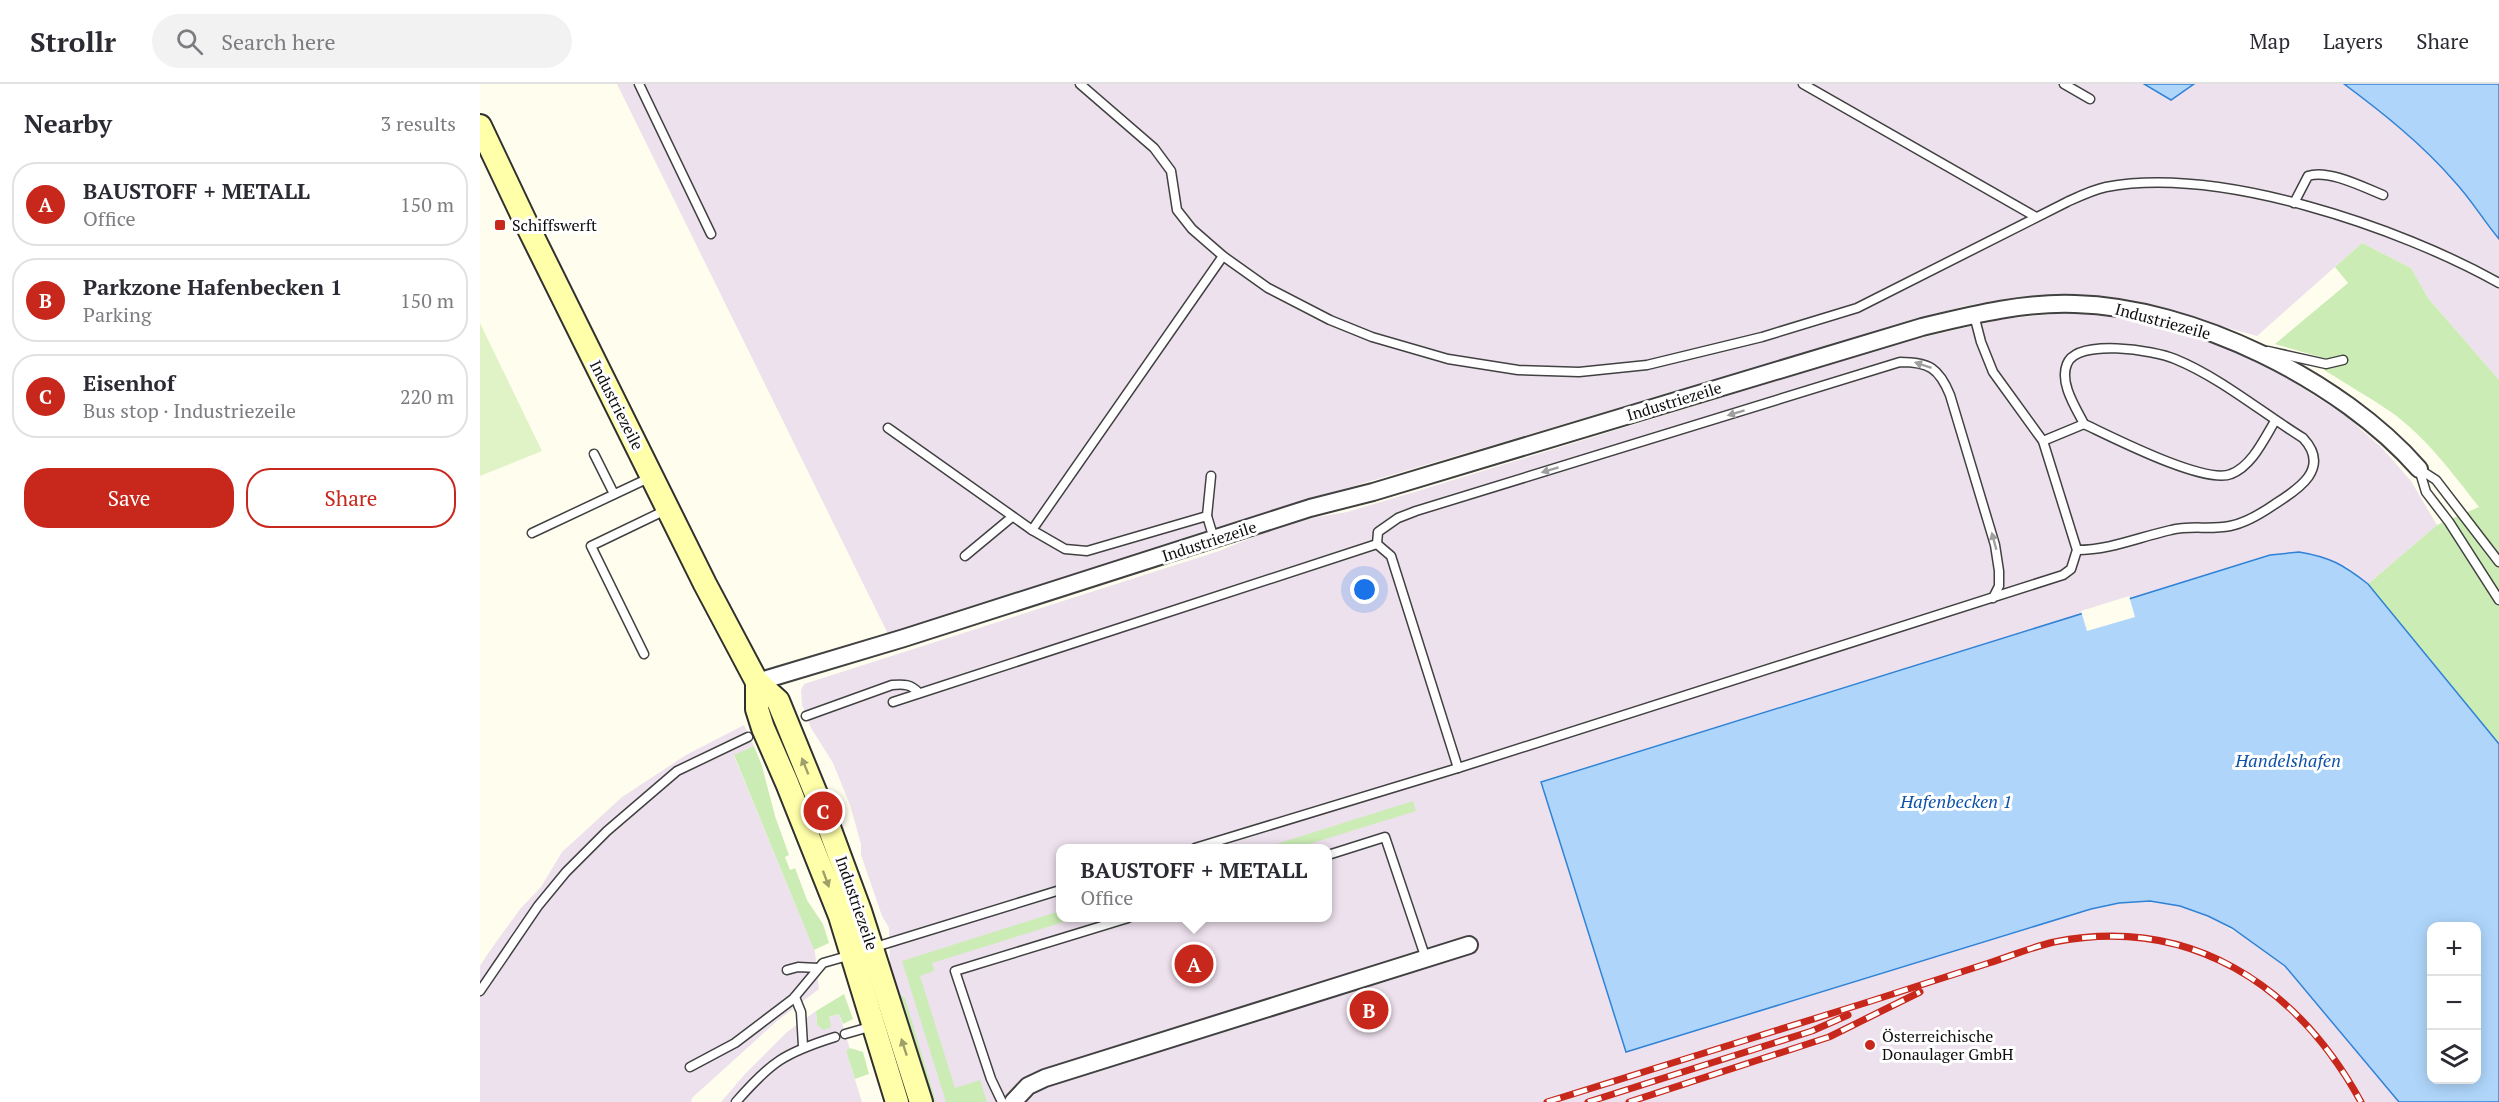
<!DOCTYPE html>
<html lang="en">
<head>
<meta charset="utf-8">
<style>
  :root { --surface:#fff; --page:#f2f2f3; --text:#2b2b33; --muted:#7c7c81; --line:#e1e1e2; --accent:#c8271b }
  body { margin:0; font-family:"PT Serif",serif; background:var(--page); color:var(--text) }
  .controls { position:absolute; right:18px; bottom:18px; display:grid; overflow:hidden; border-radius:12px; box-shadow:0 3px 15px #0003 }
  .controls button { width:54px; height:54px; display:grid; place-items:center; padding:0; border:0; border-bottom:2px solid var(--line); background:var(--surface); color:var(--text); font:30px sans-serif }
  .you { position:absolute; left:885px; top:506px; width:21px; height:21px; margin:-15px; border:4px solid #fff; border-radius:50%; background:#1a73e8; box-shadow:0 0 0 9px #1a73e833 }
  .badge { display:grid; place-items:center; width:39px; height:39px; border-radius:50%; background:var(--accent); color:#fff; font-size:20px; font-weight:700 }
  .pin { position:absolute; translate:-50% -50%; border:3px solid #fff; box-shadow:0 2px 6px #0006 }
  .popup { position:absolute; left:576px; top:760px; width:276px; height:78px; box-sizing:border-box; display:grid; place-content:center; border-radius:12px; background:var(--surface); filter:drop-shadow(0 2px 4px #0005); font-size:20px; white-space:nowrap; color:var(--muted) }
  .popup b { font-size:22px; color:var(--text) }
  .popup::after { content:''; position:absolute; left:50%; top:100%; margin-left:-12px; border:12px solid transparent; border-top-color:var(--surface) }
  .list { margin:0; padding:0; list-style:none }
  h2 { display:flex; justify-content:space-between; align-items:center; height:78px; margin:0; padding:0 24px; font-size:26px }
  h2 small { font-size:20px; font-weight:400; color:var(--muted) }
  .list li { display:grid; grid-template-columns:39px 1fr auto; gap:18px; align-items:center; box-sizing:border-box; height:84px; margin:0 12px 12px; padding:0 12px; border:2px solid var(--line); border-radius:24px }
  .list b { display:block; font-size:22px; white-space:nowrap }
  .list p { margin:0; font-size:20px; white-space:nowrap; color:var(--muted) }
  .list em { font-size:20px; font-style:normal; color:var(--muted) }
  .actions { display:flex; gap:12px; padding:18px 24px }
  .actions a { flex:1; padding:14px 0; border:2px solid var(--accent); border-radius:24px; text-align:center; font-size:21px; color:var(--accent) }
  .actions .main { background:var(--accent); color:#fff }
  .icon { flex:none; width:33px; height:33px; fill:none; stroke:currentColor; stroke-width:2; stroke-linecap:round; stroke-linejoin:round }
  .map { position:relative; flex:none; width:2019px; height:1018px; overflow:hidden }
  header { display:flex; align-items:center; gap:36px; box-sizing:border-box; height:84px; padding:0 30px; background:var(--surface); border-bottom:2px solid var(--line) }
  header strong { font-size:28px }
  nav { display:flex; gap:33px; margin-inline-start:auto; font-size:21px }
  .search { width:420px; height:54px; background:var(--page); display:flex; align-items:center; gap:15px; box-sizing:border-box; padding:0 21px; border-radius:33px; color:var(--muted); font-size:22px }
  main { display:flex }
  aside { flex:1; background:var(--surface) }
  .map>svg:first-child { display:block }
</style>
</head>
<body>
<header>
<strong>Strollr</strong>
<div class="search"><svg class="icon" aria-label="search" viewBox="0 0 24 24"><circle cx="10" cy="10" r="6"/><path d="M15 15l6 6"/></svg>Search here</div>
<nav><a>Map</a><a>Layers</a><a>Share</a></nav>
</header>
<main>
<aside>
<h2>Nearby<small>3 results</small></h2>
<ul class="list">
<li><span class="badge">A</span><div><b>BAUSTOFF + METALL</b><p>Office</p></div><em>150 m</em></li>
<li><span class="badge">B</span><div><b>Parkzone Hafenbecken 1</b><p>Parking</p></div><em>150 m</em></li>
<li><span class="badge">C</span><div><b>Eisenhof</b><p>Bus stop · Industriezeile</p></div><em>220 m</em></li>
</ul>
<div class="actions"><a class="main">Save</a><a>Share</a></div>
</aside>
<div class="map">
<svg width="2019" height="1018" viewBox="0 0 2019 1018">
  <rect width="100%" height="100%" fill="#fffeee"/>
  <g fill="#ede1ed" fill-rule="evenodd">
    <path d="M 137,0 L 1664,0 L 1691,15 L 1714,0 L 1864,0 L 1903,28 L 1947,69 L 1975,97 L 2019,155 L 2019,296 L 1948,214 L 1931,184 L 1882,159 L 1777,252 L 1657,219 L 1627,214 L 1581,211 L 1525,215 L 1484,222 L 806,422 L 711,457 L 408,550 Z"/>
    <path d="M 1594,228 L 1630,230 L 1712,252 L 1771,273 L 1815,299 L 1866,332 L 1903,365 L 1931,397 L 1957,441 L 1888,500 L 1866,482 L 1790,471 L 1061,697 L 1146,967 L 1611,825 L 1639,819 L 1670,817 L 1700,822 L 1728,832 L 1776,860 L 1805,882 L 1919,1018 L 449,1018 L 410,891 L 409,844 L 402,832 L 381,771 L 381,760 L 370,721 L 353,679 L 331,644 L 322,621 L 321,606 L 324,600 L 739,467 L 798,443 L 827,435 L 867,428 L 931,409 L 1423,258 L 1523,235 ZM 580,764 L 848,764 L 848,834 L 580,834 Z"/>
    <path d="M 264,641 L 274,662 L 254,672 L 335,868 L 339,905 L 297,937 L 212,1014 L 211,1018 L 0,1018 L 0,882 L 9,868 L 40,825 L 61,803 L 82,768 L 142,713 L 206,671 Z"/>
    <path d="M 336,927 L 337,941 L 351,943 L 348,934 L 359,930 L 370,965 L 366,967 L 382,1018 L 241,1018 L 265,990 L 307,948 Z"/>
  </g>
  <g fill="#cbecb5">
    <path d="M 1882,159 L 1931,184 L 1948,214 L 2019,296 L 2019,660 L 1888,500 L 1957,441 L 1999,423 C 1973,390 1946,353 1911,328 C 1889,313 1866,300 1844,286 L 1847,275 L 1795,260 L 1868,199 L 1855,183 Z"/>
    <path d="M 274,662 L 282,682 L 295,732 L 309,771 L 305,773 L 310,786 L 315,784 L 327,816 L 343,840 L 349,859 L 334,866 L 254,671 Z"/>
    <path d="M 933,717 L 936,727 L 816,764 L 784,764 Z"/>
    <path d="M 580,827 L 580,834 L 596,834 L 452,879 L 454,887 L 440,892 L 475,1004 L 500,996 L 507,1018 L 466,1018 L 422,877 Z"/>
    <path d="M 364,910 L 373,935 L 363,940 L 359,930 L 349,933 L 351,943 L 344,946 L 337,941 L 336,927 Z"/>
    <path d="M 419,910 L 425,914 L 456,1018 L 449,1018 Z"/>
    <path d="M 370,964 L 383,968 L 389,990 L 375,995 L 366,967 Z"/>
  </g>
  <path fill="#dff3c7" d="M 0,239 L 62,367 L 0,392 Z"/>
  <g fill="#afd6fa" stroke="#3082d7" stroke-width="1.5" fill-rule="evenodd">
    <path d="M 1664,0 L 1714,0 L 1691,16 Z"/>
    <path d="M 1864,0 L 2019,0 L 2019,155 C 2003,136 1991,115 1974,97 C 1942,60 1903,29 1864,0 Z"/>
    <path d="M 1819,468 C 1850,473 1864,481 1888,500 L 2019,660 L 2019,1018 L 1919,1018 L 1805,882 L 1752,844 L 1728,832 L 1700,822 L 1670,817 L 1639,819 L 1611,825 L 1146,968 L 1061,698 L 1790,471 ZM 1952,842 L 1996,842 L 1996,996 L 1952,996 Z"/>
  </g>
  <path fill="#fffeee" d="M 1649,512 L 1655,533 L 1607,547 L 1601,527 Z"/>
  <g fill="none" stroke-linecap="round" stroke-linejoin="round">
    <g stroke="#414141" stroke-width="11">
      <g id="service">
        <path d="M 159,0 L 231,150"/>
        <path d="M 600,0 L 674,64 L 691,87 L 697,126 L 712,145 L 743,172 L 788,204 L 850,236 L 892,253 L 968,275 L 1038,286 L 1099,288 L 1167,281 L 1282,253 L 1377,224 L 1587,118 C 1600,112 1612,106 1626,103 C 1740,82 1919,143 2019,199"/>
        <path d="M 1323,0 L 1556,133"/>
        <path d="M 1584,0 L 1610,15"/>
        <path d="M 1814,119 L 1828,92 C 1848,85 1883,103 1903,111"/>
        <path d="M 1788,267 L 1846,280 L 1863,276"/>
        <path d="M 1604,340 C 1632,353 1725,401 1751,390 C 1772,382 1784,355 1795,337"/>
        <path d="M 408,344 L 552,446"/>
        <path d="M 1563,357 L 1604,340 C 1596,324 1579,299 1587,280 C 1597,254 1674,266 1695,275 C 1741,294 1781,328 1823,354 C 1851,384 1819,405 1795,420 C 1782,429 1766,439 1750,442 C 1730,446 1710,441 1691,446 C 1659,453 1630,466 1597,466"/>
        <path d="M 114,370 L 134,410"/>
        <path d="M 1939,385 L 1946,408 L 1969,438 L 2019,516"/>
        <path d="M 1939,385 L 1956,396 L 2019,478"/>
        <path d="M 727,432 L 731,392"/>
        <path d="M 52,449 L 171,393"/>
        <path d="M 734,455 L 727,432 L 607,467 L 585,465 L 552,446 L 743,172"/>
        <path d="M 897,460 L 898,448 L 918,434 L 936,427 L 1420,278 C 1449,278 1459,284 1470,311 L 1515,461 L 1519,487 L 1519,502 L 1513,514"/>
        <path d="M 897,460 L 911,472 L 978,684"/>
        <path d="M 485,472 L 532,433"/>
        <path d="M 164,570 L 111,462 L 188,425"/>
        <path d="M 413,618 L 897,460"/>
        <path d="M 326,632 L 412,601 C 424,600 431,600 439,609"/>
        <path d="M 715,764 L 978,684 L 1583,491 L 1591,485 L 1597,466 L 1563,357 L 1513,288 L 1501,258 L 1494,231"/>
        <path d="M 848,771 L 905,753 L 946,875"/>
        <path d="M 392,864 L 580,806"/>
        <path d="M 307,886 L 318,883 L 338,884"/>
        <path d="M 0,907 L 58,822 L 86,788 L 127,747 L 197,687 L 268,653"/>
        <path d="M 315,913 L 321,928 L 323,962"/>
        <path d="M 365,950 L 393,942"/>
        <path d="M 210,983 L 255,959 L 313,915 L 343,879 L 371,871"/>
        <path d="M 256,1018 C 291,978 304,969 355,953"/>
        <path d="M 522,1018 L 511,995 L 475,887 L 648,834"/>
      </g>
    </g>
    <g stroke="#414141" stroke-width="20">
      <g id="minor">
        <path d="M 277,598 L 424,554 L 830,424 L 893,408 L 1442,243 C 1492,231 1543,218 1595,220 C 1713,223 1861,296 1939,385"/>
        <path d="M 533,1018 L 548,1002 L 565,994 L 989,861"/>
      </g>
    </g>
    <g stroke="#303030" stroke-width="26">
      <g id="secondary">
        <path d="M 0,42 L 46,139 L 225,500 L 277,598 L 298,617 L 343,727 L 380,827 L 441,1018"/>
        <path d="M 277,598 L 277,625 L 283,644 L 307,699 L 360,832 L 417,1018"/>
      </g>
    </g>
    <use href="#service" stroke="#fff" stroke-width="8"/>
    <use href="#minor" stroke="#fff" stroke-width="16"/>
    <use href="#secondary" stroke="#ffffa9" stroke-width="22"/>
    <g stroke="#c8271b" stroke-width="7">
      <g id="rail">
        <path d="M 1067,1018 C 1174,985 1281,951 1388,918 C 1428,905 1469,892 1509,879 C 1531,872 1552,863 1574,858 C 1710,831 1817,901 1881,1018"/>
        <path d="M 1108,1018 L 1332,947 L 1368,931"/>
        <path d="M 1149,1018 L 1349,953 L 1440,908"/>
      </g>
    </g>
    <use href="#rail" stroke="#fff" stroke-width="4.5" stroke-dasharray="14" stroke-linecap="butt"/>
  </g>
  <defs><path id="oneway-solid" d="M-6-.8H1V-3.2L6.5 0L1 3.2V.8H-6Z" transform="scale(1.5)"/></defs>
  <g fill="#9f9f9f">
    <use href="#oneway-solid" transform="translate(1443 281) rotate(-162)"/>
    <use href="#oneway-solid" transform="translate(1256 329) rotate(163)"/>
    <use href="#oneway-solid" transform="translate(1070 386) rotate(163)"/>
    <use href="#oneway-solid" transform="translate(1514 457) rotate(-105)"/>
  </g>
  <g fill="#9f9f6b">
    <use href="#oneway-solid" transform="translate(325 682) rotate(-112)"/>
    <use href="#oneway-solid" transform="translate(346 795) rotate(70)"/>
    <use href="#oneway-solid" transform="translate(424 963) rotate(-108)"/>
  </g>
  <g fill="#c8271b" stroke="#fff" stroke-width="2">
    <rect x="14" y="135" width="12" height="12" rx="3"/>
    <circle cx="1390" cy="961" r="6"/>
  </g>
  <g text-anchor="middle" stroke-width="6" stroke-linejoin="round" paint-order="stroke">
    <g font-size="16" fill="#0e0e0e" stroke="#fff" text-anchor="start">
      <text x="32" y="147">Schiffswerft</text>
      <text x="1402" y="958">Österreichische<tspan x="1402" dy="18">Donaulager GmbH</tspan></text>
    </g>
    <g font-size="16" fill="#0e0e0e" stroke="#fff">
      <text transform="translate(1683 237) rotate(15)" y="6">Industriezeile</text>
      <text transform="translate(1194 317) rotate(-17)" y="6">Industriezeile</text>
      <text transform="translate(137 321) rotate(63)" y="6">Industriezeile</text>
      <text transform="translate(729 457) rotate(-18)" y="6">Industriezeile</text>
      <text transform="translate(377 819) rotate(71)" y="6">Industriezeile</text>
    </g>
    <g font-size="18" font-style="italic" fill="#0e53a9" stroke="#fff">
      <text x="1808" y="683">Handelshafen</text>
      <text x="1476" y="724">Hafenbecken 1</text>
    </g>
  </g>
</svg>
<div class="controls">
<button>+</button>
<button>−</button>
<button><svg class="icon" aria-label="layers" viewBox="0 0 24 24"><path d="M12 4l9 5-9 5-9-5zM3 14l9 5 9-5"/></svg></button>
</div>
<div class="you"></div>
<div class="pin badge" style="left:714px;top:880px">A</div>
<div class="popup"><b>BAUSTOFF + METALL</b>Office</div>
<div class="pin badge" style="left:889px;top:926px">B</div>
<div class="pin badge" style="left:343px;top:727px">C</div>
</div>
</main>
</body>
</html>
